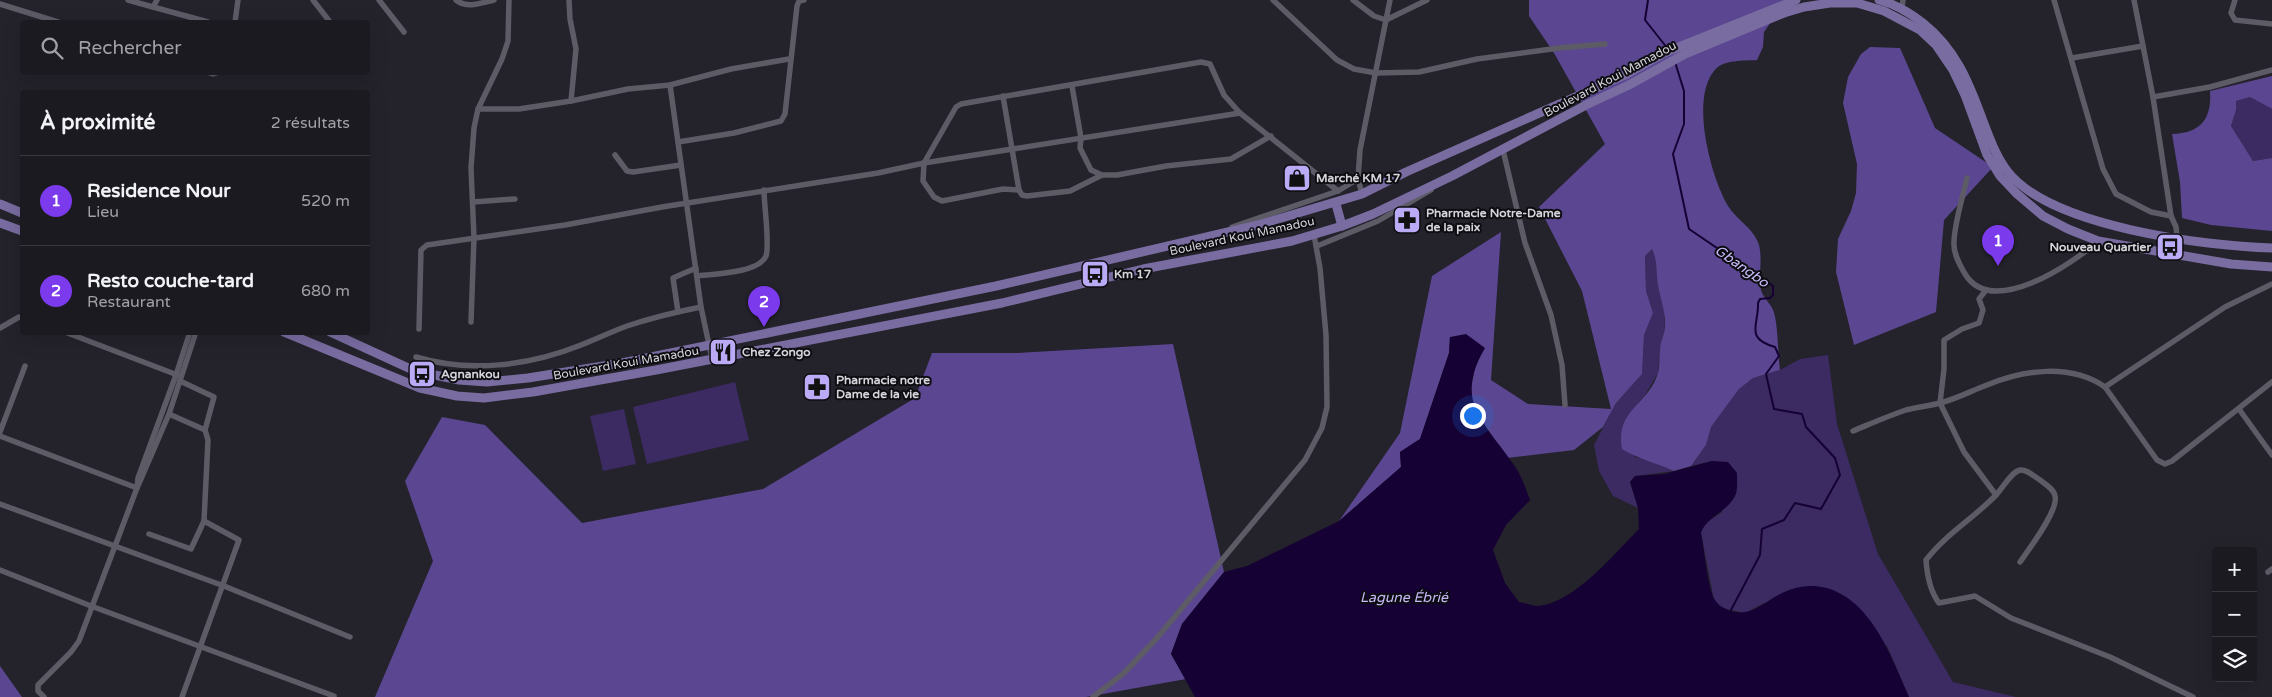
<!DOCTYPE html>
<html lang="fr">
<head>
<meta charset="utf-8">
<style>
  :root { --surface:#1b1a20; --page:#28272d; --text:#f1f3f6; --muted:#a0a1a5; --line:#39383e; --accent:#7c3aed }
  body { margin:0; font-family:"Varela Round",sans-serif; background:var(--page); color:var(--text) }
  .controls { position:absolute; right:15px; bottom:15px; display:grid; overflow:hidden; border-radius:5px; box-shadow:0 5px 20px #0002 }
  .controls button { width:45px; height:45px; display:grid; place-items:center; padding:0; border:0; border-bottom:1px solid var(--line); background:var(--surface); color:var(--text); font:25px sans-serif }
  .you { position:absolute; left:1472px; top:415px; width:18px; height:18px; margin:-12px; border:4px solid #fff; border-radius:50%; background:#1a73e8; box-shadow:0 0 0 8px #1a73e833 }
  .badge { display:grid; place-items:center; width:32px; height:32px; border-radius:50%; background:var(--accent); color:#fff; font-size:16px; font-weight:700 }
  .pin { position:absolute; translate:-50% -41px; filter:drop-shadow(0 1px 2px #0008) }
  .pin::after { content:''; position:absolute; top:26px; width:18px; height:15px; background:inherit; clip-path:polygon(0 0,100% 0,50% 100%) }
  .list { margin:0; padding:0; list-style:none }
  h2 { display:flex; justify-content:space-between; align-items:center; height:65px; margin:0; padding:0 20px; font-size:21px }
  h2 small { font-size:16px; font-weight:400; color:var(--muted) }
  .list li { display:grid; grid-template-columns:32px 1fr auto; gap:15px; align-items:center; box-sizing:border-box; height:90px; padding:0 20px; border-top:1px solid var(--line) }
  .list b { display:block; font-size:19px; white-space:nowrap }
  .list p { margin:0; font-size:16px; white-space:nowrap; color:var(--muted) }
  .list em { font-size:16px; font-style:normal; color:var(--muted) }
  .icon { flex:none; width:28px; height:28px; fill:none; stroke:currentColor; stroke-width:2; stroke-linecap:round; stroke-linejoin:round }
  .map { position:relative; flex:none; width:2272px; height:697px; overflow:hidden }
  .search { position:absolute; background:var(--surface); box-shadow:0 5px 20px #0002; left:20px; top:20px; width:350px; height:55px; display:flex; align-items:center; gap:12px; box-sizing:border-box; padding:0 18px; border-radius:5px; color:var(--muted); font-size:19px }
  .panel { position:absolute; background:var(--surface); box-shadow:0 5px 20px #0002; left:20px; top:90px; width:350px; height:245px; border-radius:5px }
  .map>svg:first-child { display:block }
</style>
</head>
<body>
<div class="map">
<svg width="2272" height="697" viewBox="0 0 2272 697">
  <rect width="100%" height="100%" fill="#24222b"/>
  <g fill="#3b2b62">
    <path d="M 2250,97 L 2272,109 L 2272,158 L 2253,161 L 2231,126 L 2236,110 L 2236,101 Z"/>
    <path d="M 1652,249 L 1657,259 L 1658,287 L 1664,308 L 1665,329 L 1660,348 L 1658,373 L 1645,395 L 1635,407 L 1635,457 L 1653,461 L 1674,471 L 1635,476 L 1630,482 L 1638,508 L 1613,496 L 1599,471 L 1594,445 L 1616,403 L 1642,374 L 1644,335 L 1653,313 L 1646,291 L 1645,256 Z"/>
    <path d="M 1828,355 L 1837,424 L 1878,554 L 1953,682 L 2016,697 L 1909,697 L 1887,646 L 1764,603 L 1745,613 L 1722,608 L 1714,600 L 1701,533 L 1703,525 L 1722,512 L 1712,461 L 1691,466 L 1706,445 L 1711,427 L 1739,389 L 1753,378 L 1780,370 L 1800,359 Z"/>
    <path d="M 735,382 L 749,440 L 647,464 L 633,407 Z"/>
    <path d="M 624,409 L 636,464 L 603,471 L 590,416 Z"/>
  </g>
  <g fill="#5b4791">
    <path d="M 1529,0 L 1786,0 L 1764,32 L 1763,47 L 1757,60 C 1744,61 1723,59 1714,71 C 1690,100 1711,177 1728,206 C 1736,219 1750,226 1757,240 C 1764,254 1758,274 1761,290 C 1763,298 1772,304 1774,313 C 1778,325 1778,355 1780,370 L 1753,378 L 1739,389 L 1711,427 L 1706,445 L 1691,466 L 1674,471 C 1657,463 1638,459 1622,449 C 1615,409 1648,406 1658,373 C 1660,366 1659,357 1660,350 C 1660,343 1664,335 1665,328 C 1666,313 1661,301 1658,286 C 1656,273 1658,261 1652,249 L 1645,256 L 1646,291 L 1653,313 L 1644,335 L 1642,374 L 1616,403 L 1603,427 L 1574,450 L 1507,458 L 1476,412 L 1470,394 L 1476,362 L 1450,337 L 1449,353 L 1420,439 L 1400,452 L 1401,467 L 1339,521 L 1400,433 L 1432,276 L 1501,232 L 1491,380 L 1528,404 L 1611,409 L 1582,291 L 1539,207 L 1605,144 L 1554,53 L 1529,16 Z"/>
    <path d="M 1870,47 L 1900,48 L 1935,128 L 1993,167 L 1944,220 L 1936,312 L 1854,345 L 1836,272 L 1838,239 L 1851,211 L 1856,193 L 1857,164 L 1843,103 L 1848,77 L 1861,54 Z"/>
    <path d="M 2272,76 L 2272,109 L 2250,97 L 2236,101 L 2236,110 L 2231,126 L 2253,161 L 2272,158 L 2272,231 L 2211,225 L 2182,218 L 2180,182 L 2172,134 C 2200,133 2212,120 2210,91 Z"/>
    <path d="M 1173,344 L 1224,572 L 1182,624 L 1171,654 L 1186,679 L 1086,697 L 375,697 L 433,561 L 405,481 L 442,417 L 485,425 L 582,523 L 763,489 L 915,398 L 932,353 L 1017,353 Z"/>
    <path d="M 0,666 L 22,697 L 0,697 Z"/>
  </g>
  <path fill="#160135" d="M 1466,334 L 1485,348 C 1452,404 1487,424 1516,468 C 1522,477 1526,490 1530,500 L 1506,525 L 1493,550 L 1505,583 L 1519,602 C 1525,603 1533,606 1539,606 C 1575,602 1614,554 1639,529 L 1638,508 L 1630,482 L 1635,476 L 1664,474 L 1712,461 L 1728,462 L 1737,473 C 1737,480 1738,491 1735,496 C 1727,512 1706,517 1701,533 C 1704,547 1708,590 1715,600 C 1720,609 1736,614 1745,612 C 1758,610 1771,598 1782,593 C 1812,578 1843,588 1864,613 C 1885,637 1896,668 1909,697 L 1195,697 L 1171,654 L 1182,624 L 1224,572 L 1247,566 L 1339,521 L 1401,467 L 1400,452 L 1420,439 L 1449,353 L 1450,337 Z"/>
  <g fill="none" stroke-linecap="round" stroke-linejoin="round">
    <g stroke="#160135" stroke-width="2">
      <path d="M 1648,0 L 1645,20 L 1668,49"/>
      <path d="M 1675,62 L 1684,91 L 1684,124 L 1673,154 L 1689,229 L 1773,286 L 1773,295 L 1770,298 L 1760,299 L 1758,303 C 1759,325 1744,338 1775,347 L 1779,356 L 1766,374 L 1774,409 L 1802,414 L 1806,427 L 1835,458 L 1840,475 L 1821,509 L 1795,503 L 1784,520 L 1762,529 L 1760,555 L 1731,610"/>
    </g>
    <g stroke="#5d5b66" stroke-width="5.5">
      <path d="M 128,0 L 153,7 L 157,0"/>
      <path d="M 313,0 L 330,22"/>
      <path d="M 379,0 L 404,32"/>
      <path d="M 456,0 C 467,9 481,3 494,0"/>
      <path d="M 569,0 L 570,19 L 576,49 L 571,101"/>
      <path d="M 1273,0 L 1337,60 L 1354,69 L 1376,73 L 1419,72 L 1477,59 L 1559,48 L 1605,44"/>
      <path d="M 1353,0 L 1374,16 L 1386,20 L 1427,0"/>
      <path d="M 2054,0 L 2103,169 L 2116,194 L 2151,212 L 2171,216"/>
      <path d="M 2134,0 L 2153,97 L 2171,216 L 2176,227 L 2177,238"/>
      <path d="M 2235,0 L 2231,13 L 2235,20 L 2272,24"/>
      <path d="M 0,4 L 58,22"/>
      <path d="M 153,7 L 208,22"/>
      <path d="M 1902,8 L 1903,0"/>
      <path d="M 235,22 L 238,0"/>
      <path d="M 2072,58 L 2143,46"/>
      <path d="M 207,72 L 213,74 L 219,72"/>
      <path d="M 670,85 L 701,307 L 712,359"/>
      <path d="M 1072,86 L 1081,138 L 1080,148 L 1091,170 L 1102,175 L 1117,175 L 1166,166 L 1231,159 L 1271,136"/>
      <path d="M 1003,96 L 1019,190 L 1022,195 L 1027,196 L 1070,191 L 1102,175"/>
      <path d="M 2153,97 L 2210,87 L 2272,70"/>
      <path d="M 478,109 L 519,109 L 571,101 L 628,89 L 670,85 L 731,69 L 789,59"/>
      <path d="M 678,142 L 734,133 L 781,121 L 785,114 L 797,6 L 799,1 L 804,0"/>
      <path d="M 1503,150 L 1525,243 L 1551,315 L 1562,365 L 1565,405"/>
      <path d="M 615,155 L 627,171 L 633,172 L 681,165"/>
      <path d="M 1967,178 C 1963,196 1953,228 1954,245 C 1954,255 1960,265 1965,274 C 1992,318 2071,265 2098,241"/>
      <path d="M 1019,190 L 1003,189 L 942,201 L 934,197 L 923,181 L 924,163 L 956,107 L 961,104 L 1201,62 L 1210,64 L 1224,95 L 1240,113 L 1338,191"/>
      <path d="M 1362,194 L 1358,179 L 1360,150 L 1390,0"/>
      <path d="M 473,202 L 515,199"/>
      <path d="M 1232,227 L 1338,191 L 1358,179"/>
      <path d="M 1317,246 L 1378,221 L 1431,190"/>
      <path d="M 697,276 C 713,274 759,273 766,256 C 770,244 764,206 764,190"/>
      <path d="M 1986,290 L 1979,299 L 1983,310 L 1979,323 L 1962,329 L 1944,340 L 1944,369 L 1940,403 L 1964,452 L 1996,495"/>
      <path d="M 678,312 L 673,278 L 696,268"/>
      <path d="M 471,322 L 474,238 L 471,168 L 474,128 L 478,109 L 502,59 L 508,41 L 509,0"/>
      <path d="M 0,328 L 19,317 L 22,318"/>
      <path d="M 419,329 L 421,250 L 427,245 L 565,225 L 662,207 L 878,173 L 924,163 L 1240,113"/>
      <path d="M 65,332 L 180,376"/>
      <path d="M 416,357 C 469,373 529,366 581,345 C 596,339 611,332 627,326 C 651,318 676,312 701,307"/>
      <path d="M 180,381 L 214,397 L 205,430"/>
      <path d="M 2105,387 L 2225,307 L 2272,284"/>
      <path d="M 2239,409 L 2272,455"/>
      <path d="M 169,414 L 205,430 L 208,440 L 204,521 L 239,540 L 182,697"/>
      <path d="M 1853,431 C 1870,424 1888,416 1906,410 C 1917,407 1929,406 1940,403 C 1956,399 1971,391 1987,385 C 2024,370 2070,363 2105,387 L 2157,460 L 2165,464 L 2172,461 L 2272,382"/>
      <path d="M 0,432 L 25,366"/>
      <path d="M 0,436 L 137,488"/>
      <path d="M 138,486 L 169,414 L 196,332"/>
      <path d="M 0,504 L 224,586 L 350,637"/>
      <path d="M 149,534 L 191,549 L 204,521"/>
      <path d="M 2020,562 C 2029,549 2059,510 2055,496 C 2054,489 2045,484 2040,480 C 2034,476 2026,469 2020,470 C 2010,473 2003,488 1996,495 C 1974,518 1946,534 1926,560 C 1927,575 1930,591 1939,603 L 1975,596 L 2011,618 L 2110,657 L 2193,697"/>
      <path d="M 0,570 L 91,606 L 334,696"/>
      <path d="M 2268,572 L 2272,569"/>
      <path d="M 44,697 L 38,691 L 38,685 L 71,652 L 79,641 L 137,488 L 138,478 L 176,375 L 190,332"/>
      <path d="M 1093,697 L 1124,673 L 1157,638 L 1305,460 L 1322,428 L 1327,407 L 1326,335 L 1320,268 L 1314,235"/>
    </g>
    <g stroke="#796ca1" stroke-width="9">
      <path d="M 1879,0 C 1895,4 1910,13 1923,23 C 1956,49 1969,83 1983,121 C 1990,139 1996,157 2008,172 C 2052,227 2204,246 2272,248"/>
      <path d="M 0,204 L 22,213"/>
      <path d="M 1336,204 L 1342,226"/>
      <path d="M 0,223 L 22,231"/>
      <path d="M 284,332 L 420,388 L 457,396 L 484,398 L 533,392 L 656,370 L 1002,303 L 1143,269 L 1292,241 L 1342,226 L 1373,214 L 1452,176 L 1588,104 L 1629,85 L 1685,54 L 1784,13 L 1804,7 L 1830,3 L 1857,3 L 1884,11 L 1920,30 L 1936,45 L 1953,70 L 1965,95 L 1987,155 L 2000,176 L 2016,193 L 2043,216 L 2068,229 L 2098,241 L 2231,264 L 2272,267"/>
      <path d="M 330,332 L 415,371 L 459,380 L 487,382 L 528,378 L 622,363 L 996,286 L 1258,225 L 1362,194 L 1406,172 L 1625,75 L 1664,53 L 1796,0"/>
    </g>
  </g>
  <defs>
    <g id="shop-square" transform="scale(1.4375)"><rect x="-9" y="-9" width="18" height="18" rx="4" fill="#bbaaf6" stroke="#0d0c10"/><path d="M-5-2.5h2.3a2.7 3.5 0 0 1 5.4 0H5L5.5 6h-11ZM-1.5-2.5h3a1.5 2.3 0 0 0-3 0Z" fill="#111"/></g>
    <g id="pharmacy-square" transform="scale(1.4375)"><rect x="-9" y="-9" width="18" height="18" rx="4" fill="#bbaaf6" stroke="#0d0c10"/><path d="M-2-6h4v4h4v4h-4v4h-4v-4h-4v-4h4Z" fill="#111"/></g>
    <g id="bus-square" transform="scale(1.4375)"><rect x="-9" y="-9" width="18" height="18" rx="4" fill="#bbaaf6" stroke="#0d0c10"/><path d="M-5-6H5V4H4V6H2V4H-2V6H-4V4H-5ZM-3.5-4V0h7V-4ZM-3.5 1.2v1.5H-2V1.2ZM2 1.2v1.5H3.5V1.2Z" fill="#111"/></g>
    <g id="restaurant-square" transform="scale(1.4375)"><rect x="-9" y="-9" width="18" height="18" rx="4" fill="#bbaaf6" stroke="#0d0c10"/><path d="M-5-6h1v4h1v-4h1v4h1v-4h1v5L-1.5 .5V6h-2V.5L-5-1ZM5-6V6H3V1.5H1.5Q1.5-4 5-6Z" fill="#111"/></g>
  </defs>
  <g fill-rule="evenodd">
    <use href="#shop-square" x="1297" y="178"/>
    <use href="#pharmacy-square" x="1407" y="220"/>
    <use href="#bus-square" x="2170" y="247"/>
    <use href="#bus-square" x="1095" y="274"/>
    <use href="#restaurant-square" x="723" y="352"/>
    <use href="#bus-square" x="422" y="374"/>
    <use href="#pharmacy-square" x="817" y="387"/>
  </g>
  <g text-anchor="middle" stroke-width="4" stroke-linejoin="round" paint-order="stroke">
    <g font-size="12" fill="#d5d4db" stroke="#0d0c10">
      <text transform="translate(1610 79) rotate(-28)" y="4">Boulevard Koui Mamadou</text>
      <text transform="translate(1242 236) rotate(-12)" y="4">Boulevard Koui Mamadou</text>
      <text transform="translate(626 363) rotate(-10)" y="4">Boulevard Koui Mamadou</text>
    </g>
    <g font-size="12" font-weight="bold" fill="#d5d4db" stroke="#0d0c10" text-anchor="start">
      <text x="1316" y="182">Marché KM 17</text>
      <text x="1426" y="217">Pharmacie Notre-Dame<tspan x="1426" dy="14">de la paix</tspan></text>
      <text x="2151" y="251" text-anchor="end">Nouveau Quartier</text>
      <text x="1114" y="278">Km 17</text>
      <text x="742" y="356">Chez Zongo</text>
      <text x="441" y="378">Agnankou</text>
      <text x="836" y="384">Pharmacie notre<tspan x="836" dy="14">Dame de la vie</tspan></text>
    </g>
    <g font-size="14" font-style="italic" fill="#c7baf9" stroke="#0d0c10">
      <text transform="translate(1742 266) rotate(35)" y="5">Gbangbo</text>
      <text x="1404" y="602">Lagune Ébrié</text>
    </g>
  </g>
</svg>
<div class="controls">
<button>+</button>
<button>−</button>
<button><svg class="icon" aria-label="layers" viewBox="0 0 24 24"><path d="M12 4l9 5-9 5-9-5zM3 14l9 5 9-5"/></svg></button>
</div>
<div class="you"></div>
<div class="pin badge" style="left:1998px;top:266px">1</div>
<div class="pin badge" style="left:764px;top:327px">2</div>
<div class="search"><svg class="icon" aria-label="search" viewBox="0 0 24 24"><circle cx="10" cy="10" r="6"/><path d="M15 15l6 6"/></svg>Rechercher</div>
<section class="panel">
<h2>À proximité<small>2 résultats</small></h2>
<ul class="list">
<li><span class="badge">1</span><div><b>Residence Nour</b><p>Lieu</p></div><em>520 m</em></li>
<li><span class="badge">2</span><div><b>Resto couche-tard</b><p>Restaurant</p></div><em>680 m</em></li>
</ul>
</section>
</div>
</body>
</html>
